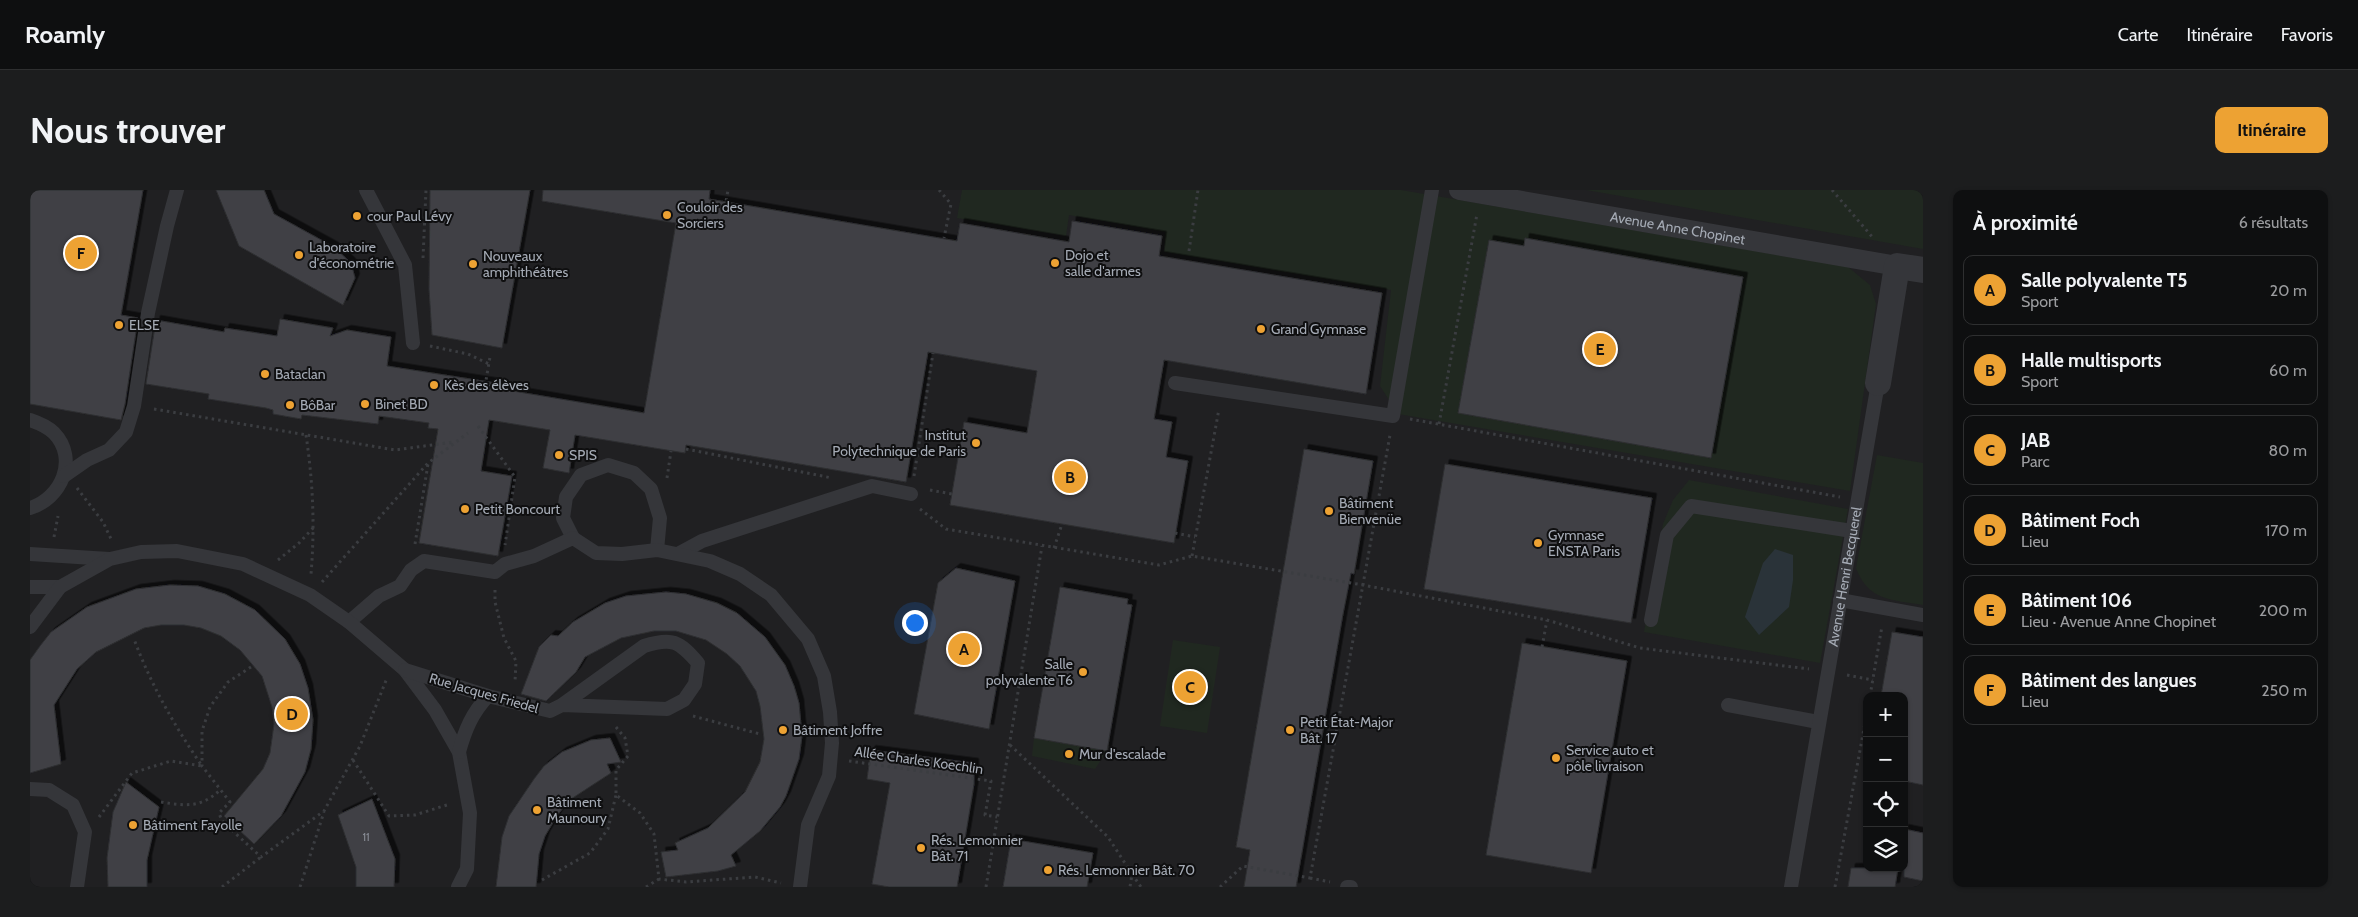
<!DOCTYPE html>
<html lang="fr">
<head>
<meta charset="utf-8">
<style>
  :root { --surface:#0e0f10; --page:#1c1d1e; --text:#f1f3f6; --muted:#9b9c9f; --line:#2e2f30; --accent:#eda233 }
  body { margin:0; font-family:Cabin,sans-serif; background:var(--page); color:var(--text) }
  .controls { position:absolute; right:15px; bottom:15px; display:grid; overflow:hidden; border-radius:10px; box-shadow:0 1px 4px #0004 }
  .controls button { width:45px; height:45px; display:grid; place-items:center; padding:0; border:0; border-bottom:1px solid var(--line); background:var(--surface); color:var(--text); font:25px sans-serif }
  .you { position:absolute; left:884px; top:432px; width:18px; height:18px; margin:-12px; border:4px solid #fff; border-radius:50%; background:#1a73e8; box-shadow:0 0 0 8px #1a73e833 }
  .badge { display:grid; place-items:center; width:32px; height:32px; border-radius:50%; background:var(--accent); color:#111; font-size:16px; font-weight:700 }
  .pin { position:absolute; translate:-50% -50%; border:2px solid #fff; box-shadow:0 1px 5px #0006 }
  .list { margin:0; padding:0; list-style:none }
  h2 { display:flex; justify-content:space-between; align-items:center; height:65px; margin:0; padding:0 20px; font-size:21px }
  h2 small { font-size:16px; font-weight:400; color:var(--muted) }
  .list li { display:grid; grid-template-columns:32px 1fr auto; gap:15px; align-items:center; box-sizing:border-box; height:70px; margin:0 10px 10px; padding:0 10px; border:1px solid var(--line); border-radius:10px }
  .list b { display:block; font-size:19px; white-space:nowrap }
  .list p { margin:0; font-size:16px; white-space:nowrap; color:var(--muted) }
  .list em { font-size:16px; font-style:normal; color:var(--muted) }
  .icon { flex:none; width:28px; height:28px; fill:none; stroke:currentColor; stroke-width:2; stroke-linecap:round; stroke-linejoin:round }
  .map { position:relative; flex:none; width:1893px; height:697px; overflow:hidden; border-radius:10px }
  header { display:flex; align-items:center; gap:30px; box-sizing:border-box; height:70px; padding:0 25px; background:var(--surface); border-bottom:1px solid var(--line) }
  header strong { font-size:24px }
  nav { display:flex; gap:28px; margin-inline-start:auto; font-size:18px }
  .intro { display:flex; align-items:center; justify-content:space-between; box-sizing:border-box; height:120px; padding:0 30px }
  h1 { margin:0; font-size:35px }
  .button { padding:12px 22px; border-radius:10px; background:var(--accent); color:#111; font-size:18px; font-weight:700 }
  main { display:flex; gap:30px; padding:0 30px }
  aside { flex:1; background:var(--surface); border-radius:10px; box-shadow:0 1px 4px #0004 }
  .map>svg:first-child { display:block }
</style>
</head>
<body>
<header>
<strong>Roamly</strong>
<nav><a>Carte</a><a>Itinéraire</a><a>Favoris</a></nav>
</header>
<div class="intro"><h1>Nous trouver</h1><a class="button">Itinéraire</a></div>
<main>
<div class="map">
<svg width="1893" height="697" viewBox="0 0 1893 697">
  <defs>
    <filter id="shadow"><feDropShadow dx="4.5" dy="-4.5" stdDeviation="0" flood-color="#0009"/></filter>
  </defs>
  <rect width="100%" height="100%" fill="#131415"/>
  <path fill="#202022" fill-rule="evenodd" d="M 0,0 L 1893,0 L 1893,697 L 0,697 ZM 1837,506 L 1874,506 L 1874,678 L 1837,678 Z"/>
  <g fill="#202820">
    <path d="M 932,0 L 1371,0 L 1818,77 L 1840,95 L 1846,114 L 1820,301 L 1368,224 L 1350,196 L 1361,100 L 1134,62 L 1135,42 L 1039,25 L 1036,46 L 927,28 Z"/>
    <path d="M 1556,0 L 1893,0 L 1893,59 Z"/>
    <path d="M 1847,265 L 1893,273 L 1893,415 C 1863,410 1838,411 1826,378 Z"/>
    <path d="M 1659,290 L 1818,319 L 1790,473 L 1614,442 L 1633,334 L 1643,310 Z"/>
    <path d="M 1143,450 L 1190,457 L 1177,543 L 1130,536 Z"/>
    <path d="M 1004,548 L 1077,561 L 1065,579 L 1002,566 Z"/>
  </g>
  <path fill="#2a3339" d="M 1745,359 L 1763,365 L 1763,390 L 1759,417 L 1729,445 L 1715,427 L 1733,373 Z"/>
  <g fill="#3f4145" stroke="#2e2e31" filter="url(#shadow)">
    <path d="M 0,0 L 113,0 L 91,125 L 108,128 L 95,214 L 91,230 L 0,214 Z"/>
    <path d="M 186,0 L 234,0 L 244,24 L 304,57 L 321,73 L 325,88 L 313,115 L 209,56 Z"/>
    <path d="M 400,0 L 500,0 L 472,158 L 402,145 L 399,99 Z"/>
    <path d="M 513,0 L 680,0 L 679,9 L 927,51 L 930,33 L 1039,52 L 1042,31 L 1132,46 L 1129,66 L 1352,103 L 1336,204 L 1134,170 L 1124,229 L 1142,232 L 1136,267 L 1158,271 L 1144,353 L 920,315 L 934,232 L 997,243 L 1007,181 L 898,162 L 876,292 L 656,255 L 655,263 L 545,245 L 539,283 L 513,278 L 520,240 L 459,230 L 451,281 L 482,286 L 468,366 L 389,353 L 408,239 L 398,238 L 399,233 L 349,226 L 348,234 L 272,225 L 271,229 L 243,224 L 243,220 L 236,218 L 178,209 L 179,204 L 116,194 L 126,130 L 194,142 L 195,138 L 247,146 L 250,129 L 303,138 L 300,146 L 317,140 L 361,147 L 357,176 L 466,193 L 465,198 L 614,223 L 646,33 L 512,11 Z"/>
    <path d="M 1495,48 L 1713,87 L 1681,268 L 1428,223 L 1459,50 L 1494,56 Z"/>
    <path d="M 1274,259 L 1343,271 L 1324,384 L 1321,383 L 1313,424 L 1266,697 L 1214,697 L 1220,660 L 1206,657 Z"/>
    <path d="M 1415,274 L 1622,308 L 1601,433 L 1394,399 Z"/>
    <path d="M 926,378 L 985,391 L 959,539 L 884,524 L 908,393 Z"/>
    <path d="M 140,395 L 168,396 L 195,404 L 225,420 L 255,449 L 270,474 L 278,498 L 283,530 L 281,559 L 275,582 L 251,626 L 224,654 L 194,626 L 233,579 L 240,563 L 244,534 L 242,517 L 232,486 L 210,460 L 191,446 L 171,438 L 154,435 L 131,435 L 114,438 L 66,462 L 47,479 L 24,515 L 31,574 L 0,583 L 0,470 L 10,456 L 21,442 L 57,417 L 106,399 Z"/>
    <path d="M 1030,397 L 1098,409 L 1097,414 L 1102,415 L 1077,561 L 1004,548 Z"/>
    <path d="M 636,402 L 656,404 L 687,413 L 707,423 L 735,447 L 755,475 L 764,496 L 769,513 L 772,546 L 769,569 L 756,606 L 750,617 L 730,641 L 701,665 L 706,676 L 688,681 L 636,687 L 631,662 L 648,660 L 645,653 L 678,638 L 715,602 L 730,572 L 734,549 L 730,516 L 726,501 L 710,476 L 697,464 L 676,450 L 646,441 L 624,441 L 591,448 L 555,467 L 546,482 L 516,511 L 491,504 L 509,457 L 521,445 L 528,446 L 543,432 L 575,413 L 596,406 Z"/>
    <path d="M 1862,442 L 1893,447 L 1893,595 L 1874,591 L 1874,506 L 1851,506 Z"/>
    <path d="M 1492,453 L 1597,471 L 1561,683 L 1456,665 Z"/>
    <path d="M 580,548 L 591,572 L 577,574 L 581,583 L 538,611 L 527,626 L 515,646 L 509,664 L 506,697 L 466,697 L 472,647 L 479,626 L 504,589 L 514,576 L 532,562 L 561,550 Z"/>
    <path d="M 841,560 L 944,573 L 944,594 L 927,697 L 859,697 L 842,694 L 860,593 L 837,589 Z"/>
    <path d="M 96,592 L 129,617 L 117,670 L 117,697 L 78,697 L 77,668 L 83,622 Z"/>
    <path d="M 342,609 L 365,669 L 364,697 L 326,697 L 326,677 L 308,625 Z"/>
    <path d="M 1874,639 L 1893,643 L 1893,691 L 1874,687 Z"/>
    <path d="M 981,649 L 1063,663 L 1057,697 L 973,697 Z"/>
    <path d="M 1821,678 L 1868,678 L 1865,697 L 1818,697 Z"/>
  </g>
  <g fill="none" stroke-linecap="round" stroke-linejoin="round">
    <g stroke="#3b3d41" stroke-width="3" stroke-dasharray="2.5 4" stroke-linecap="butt">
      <path d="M 909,0 L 921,14 L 914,48"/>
      <path d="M 1802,0 L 1844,49"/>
      <path d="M 695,17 L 698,0"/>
      <path d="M 1159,61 L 1168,0"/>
      <path d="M 393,68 L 396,0"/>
      <path d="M 400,156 L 438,164 L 459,174"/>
      <path d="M 455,196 L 460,167"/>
      <path d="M 124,219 L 365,260 L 424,252"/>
      <path d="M 1380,229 L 1810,307"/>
      <path d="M 1409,234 L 1447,24"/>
      <path d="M 448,236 L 485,287 L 475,355"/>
      <path d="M 276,245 C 283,292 285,337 281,384"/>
      <path d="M 656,259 L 802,288"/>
      <path d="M 884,286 L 903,163"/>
      <path d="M 637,288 L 641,261"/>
      <path d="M 47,298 L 73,332 L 81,349"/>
      <path d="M 900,300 L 922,304"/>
      <path d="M 890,319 L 916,339 L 1129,375 L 1162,366 L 1333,395 L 1517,430 L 1610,458 L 1779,479"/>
      <path d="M 1145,343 L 1165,347"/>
      <path d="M 24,347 L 28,326"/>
      <path d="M 385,354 L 398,274"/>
      <path d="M 1024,358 L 1032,334"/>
      <path d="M 1162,366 L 1189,219"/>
      <path d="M 248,370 L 269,353 L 284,337"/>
      <path d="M 292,392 L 398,273 L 438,243"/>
      <path d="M 465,400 L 465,412 L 474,448 L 486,471 L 485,492"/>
      <path d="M 1512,457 L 1517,430"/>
      <path d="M 221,477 L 198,492 L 180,517 L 172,541 L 172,576 L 200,612 L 189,623 L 192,631 L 231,667 L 294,621 L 330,556 L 357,488"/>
      <path d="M 1817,485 L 1843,490"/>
      <path d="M 1840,506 L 1852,436"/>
      <path d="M 663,526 L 730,544"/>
      <path d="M 586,537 L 595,548 L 598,566 L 586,580 L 586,605 L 610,623 L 624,644 L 629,689 L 656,692 L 725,687 L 751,693"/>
      <path d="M 980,555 L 1078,647 L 1102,684 L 1100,697"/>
      <path d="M 323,570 L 359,626 L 385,625 L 420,614"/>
      <path d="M 819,571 L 961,591 L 955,625 L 967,627"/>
      <path d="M 131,612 C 156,616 171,618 190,600"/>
      <path d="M 69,627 L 102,583 L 141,571 L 172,576 C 144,535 121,495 104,449"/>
      <path d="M 1102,684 L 1111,697"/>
      <path d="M 1280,688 L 1300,692"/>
      <path d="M 512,690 L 560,663 L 578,639 L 586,605"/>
      <path d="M 192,697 L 231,667"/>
      <path d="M 270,697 L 294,622"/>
      <path d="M 616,697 L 629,689"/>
      <path d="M 956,697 L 1012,356"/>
      <path d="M 1190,697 L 1213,676 L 1280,688 L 1360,245"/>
      <path d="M 1805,697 L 1837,522"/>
    </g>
    <g stroke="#35363a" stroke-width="14">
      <path d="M 336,0 L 375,75 L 383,153"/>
      <path d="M 1145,193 L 1363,226 L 1402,0"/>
      <path d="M 0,230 C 9,233 17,236 24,243 C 49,269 31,309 0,318"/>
      <path d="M 34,286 L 57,270 L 79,260 L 96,242 L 104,216 L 118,123 L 137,36 L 147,0"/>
      <path d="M 543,348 L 533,328 L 536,307 L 551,285 L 578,275 L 604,283 L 621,299 L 630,328 L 627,360"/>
      <path d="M 0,364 L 79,369"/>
      <path d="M 648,364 L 672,351 L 842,296 L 881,304"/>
      <path d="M 0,397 L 30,397"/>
      <path d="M 1810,410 L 1893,425"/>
      <path d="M 1621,430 L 1637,345 L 1661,316 L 1822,341"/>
      <path d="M 319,432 L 349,406 L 370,396 L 381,380 L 394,371 L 465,382 L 475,374 L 504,366 L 543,348 L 566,363 L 592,364 L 627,360 L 680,371 L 710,384 L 741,405 L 778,449 L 794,486 L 800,522 L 802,553 L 799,586 L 778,635 L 770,697"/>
      <path d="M 0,437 L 30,397 L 80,369 L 111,362 L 147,361 L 213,374 L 280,405 L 319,432 L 375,480 L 405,520 L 429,562 L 440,623 L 437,679 L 428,697"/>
      <path d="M 375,480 L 458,506 L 520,521 L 532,515 L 614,456 C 642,447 649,451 668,473 L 665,494 L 654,510 L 637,519 L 532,515"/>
      <path d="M 1698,515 L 1788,532"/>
      <path d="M 429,562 C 435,540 442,523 458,506"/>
      <path d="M 0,599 L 19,600 L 43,615 L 55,642 L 47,697"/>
      <path d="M 1317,697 L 1321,697"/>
      <path id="s1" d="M 1761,697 L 1848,193"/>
    </g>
    <path stroke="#35363a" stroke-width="20" id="s2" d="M 1429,0 L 1867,76"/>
    <path stroke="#35363a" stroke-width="26" d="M 1848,193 L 1867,76 L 1893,80"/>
  </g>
  <g fill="#eda233" stroke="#0f0f10" stroke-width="2">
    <circle cx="637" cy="25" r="5"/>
    <circle cx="327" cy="26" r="5"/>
    <circle cx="269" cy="65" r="5"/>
    <circle cx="1025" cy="73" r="5"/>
    <circle cx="443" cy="74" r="5"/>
    <circle cx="89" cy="135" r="5"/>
    <circle cx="1231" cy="139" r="5"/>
    <circle cx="235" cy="184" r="5"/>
    <circle cx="404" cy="195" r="5"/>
    <circle cx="335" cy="214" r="5"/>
    <circle cx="260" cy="215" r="5"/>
    <circle cx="946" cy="253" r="5"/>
    <circle cx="529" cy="265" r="5"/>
    <circle cx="435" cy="319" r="5"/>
    <circle cx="1299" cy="321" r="5"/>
    <circle cx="1508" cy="353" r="5"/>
    <circle cx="1053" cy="482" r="5"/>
    <circle cx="753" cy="540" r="5"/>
    <circle cx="1260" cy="540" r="5"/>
    <circle cx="1039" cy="564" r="5"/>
    <circle cx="1526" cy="568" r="5"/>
    <circle cx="507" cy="620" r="5"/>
    <circle cx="103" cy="635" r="5"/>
    <circle cx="891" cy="658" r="5"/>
    <circle cx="1018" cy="680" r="5"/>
  </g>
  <g text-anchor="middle" stroke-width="4" stroke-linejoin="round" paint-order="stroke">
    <g font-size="11" fill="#8c9099">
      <text x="336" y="651">11</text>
    </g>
    <g font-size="14" fill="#a5abb5" stroke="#0f0f10" text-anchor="start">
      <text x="647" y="22">Couloir des<tspan x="647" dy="16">Sorciers</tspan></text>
      <text x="337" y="31">cour Paul Lévy</text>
      <text x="279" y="62">Laboratoire<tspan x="279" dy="16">d'économétrie</tspan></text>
      <text x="1035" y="70">Dojo et<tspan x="1035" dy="16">salle d'armes</tspan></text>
      <text x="453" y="71">Nouveaux<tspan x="453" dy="16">amphithéâtres</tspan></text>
      <text x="99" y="140">ELSE</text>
      <text x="1241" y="144">Grand Gymnase</text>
      <text x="245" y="189">Bataclan</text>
      <text x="414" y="200">Kès des élèves</text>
      <text x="345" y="219">Binet BD</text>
      <text x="270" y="220">BôBar</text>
      <text x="936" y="250" text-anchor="end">Institut<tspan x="936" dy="16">Polytechnique de Paris</tspan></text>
      <text x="539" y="270">SPIS</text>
      <text x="1309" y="318">Bâtiment<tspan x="1309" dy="16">Bienvenüe</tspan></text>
      <text x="445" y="324">Petit Boncourt</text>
      <text x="1518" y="350">Gymnase<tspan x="1518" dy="16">ENSTA Paris</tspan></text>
      <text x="1043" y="479" text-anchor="end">Salle<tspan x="1043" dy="16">polyvalente T6</tspan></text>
      <text x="1270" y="537">Petit État-Major<tspan x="1270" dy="16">Bât. 17</tspan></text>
      <text x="763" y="545">Bâtiment Joffre</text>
      <text x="1536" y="565">Service auto et<tspan x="1536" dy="16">pôle livraison</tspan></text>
      <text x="1049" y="569">Mur d'escalade</text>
      <text x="517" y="617">Bâtiment<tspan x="517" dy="16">Maunoury</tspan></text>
      <text x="113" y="640">Bâtiment Fayolle</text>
      <text x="901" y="655">Rés. Lemonnier<tspan x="901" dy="16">Bât. 71</tspan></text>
      <text x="1028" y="685">Rés. Lemonnier Bât. 70</text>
    </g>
    <g font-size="14" fill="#a5abb5" stroke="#0f0f10">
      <text dy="5" stroke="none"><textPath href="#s2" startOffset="222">Avenue Anne Chopinet</textPath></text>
      <text dy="5" stroke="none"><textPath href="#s1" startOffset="315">Avenue Henri Becquerel</textPath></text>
      <text transform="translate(454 503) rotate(16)" y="5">Rue Jacques Friedel</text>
      <text transform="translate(889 570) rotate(8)" y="5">Allée Charles Koechlin</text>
    </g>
  </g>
</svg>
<div class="controls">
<button>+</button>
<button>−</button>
<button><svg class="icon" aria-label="locate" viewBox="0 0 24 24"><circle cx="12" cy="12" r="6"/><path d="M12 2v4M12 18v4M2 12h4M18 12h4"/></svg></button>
<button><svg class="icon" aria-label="layers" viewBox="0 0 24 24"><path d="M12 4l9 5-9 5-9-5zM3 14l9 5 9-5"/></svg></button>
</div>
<div class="you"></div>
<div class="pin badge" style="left:934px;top:459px">A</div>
<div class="pin badge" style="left:1040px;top:287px">B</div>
<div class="pin badge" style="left:1160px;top:497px">C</div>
<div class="pin badge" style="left:262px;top:524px">D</div>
<div class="pin badge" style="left:1570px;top:159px">E</div>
<div class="pin badge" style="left:51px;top:63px">F</div>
</div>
<aside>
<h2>À proximité<small>6 résultats</small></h2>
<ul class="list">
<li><span class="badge">A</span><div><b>Salle polyvalente T5</b><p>Sport</p></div><em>20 m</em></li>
<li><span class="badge">B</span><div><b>Halle multisports</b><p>Sport</p></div><em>60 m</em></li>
<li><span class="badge">C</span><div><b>JAB</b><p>Parc</p></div><em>80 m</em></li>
<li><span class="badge">D</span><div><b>Bâtiment Foch</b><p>Lieu</p></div><em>170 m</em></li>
<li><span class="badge">E</span><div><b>Bâtiment 106</b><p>Lieu · Avenue Anne Chopinet</p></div><em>200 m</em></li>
<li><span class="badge">F</span><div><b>Bâtiment des langues</b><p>Lieu</p></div><em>250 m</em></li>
</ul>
</aside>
</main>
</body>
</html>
